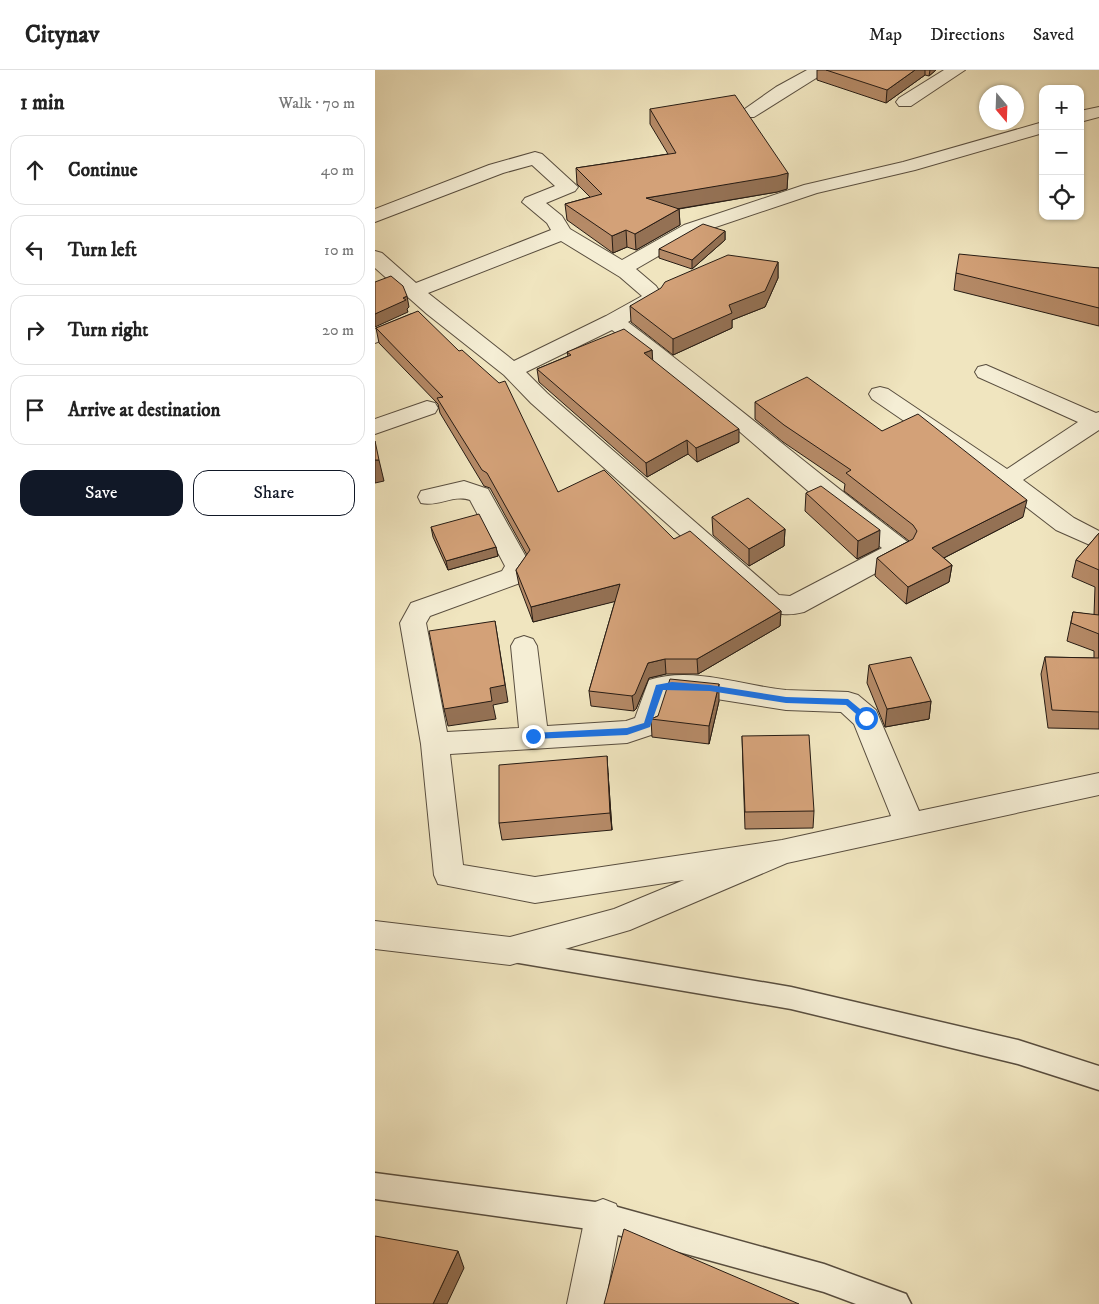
<!DOCTYPE html>
<html lang="en">
<head>
<meta charset="utf-8">
<style>
  :root { --surface:#fff; --page:#f6f6f6; --text:#222; --muted:#767676; --line:#e0e0e0; --accent:#111827 }
  body { margin:0; font-family:"IM FELL DW Pica",serif; background:var(--page); color:var(--text) }
  .controls { position:absolute; right:15px; top:15px; display:grid; overflow:hidden; border-radius:10px; box-shadow:0 1px 4px #0004 }
  .controls button { width:45px; height:45px; display:grid; place-items:center; padding:0; border:0; border-bottom:1px solid var(--line); background:var(--surface); color:var(--text); font:25px sans-serif }
  .compass { position:absolute; left:604px; top:15px; width:45px; height:45px; border-radius:50%; background:var(--surface); box-shadow:0 1px 4px #0004; rotate:161deg }
  .stop { position:absolute; width:15px; height:15px; margin:-11px; border:4px solid #1a73e8; border-radius:50%; background:#fff }
  .stop.end { background:#1a73e8; border-color:#fff; box-shadow:0 1px 5px #0008 }
  .list { margin:0; padding:0; list-style:none }
  h2 { display:flex; justify-content:space-between; align-items:center; height:65px; margin:0; padding:0 20px; font-size:21px }
  h2 small { font-size:16px; font-weight:400; color:var(--muted) }
  .list li { display:grid; grid-template-columns:32px 1fr auto; gap:15px; align-items:center; box-sizing:border-box; height:70px; margin:0 10px 10px; padding:0 10px; border:1px solid var(--line); border-radius:15px }
  .list b { display:block; font-size:19px; white-space:nowrap }
  .list em { font-size:16px; font-style:normal; color:var(--muted) }
  .actions { display:flex; gap:10px; padding:15px 20px }
  .actions a { flex:1; padding:11px 0; border:1px solid var(--accent); border-radius:15px; text-align:center; font-size:18px; color:var(--accent) }
  .actions .main { background:var(--accent); color:#fff }
  .icon { flex:none; width:28px; height:28px; fill:none; stroke:currentColor; stroke-width:2; stroke-linecap:round; stroke-linejoin:round }
  .map { position:relative; flex:none; width:724px; height:1234px; overflow:hidden }
  header { display:flex; align-items:center; gap:30px; box-sizing:border-box; height:70px; padding:0 25px; background:var(--surface); border-bottom:1px solid var(--line) }
  header strong { font-size:24px }
  nav { display:flex; gap:28px; margin-inline-start:auto; font-size:18px }
  main { display:flex }
  aside { flex:1; background:var(--surface) }
  .map>svg:first-child { display:block }
</style>
</head>
<body>
<header>
<strong>Citynav</strong>
<nav><a>Map</a><a>Directions</a><a>Saved</a></nav>
</header>
<main>
<aside>
<h2>1 min<small>Walk · 70 m</small></h2>
<ul class="list">
<li><svg class="icon" aria-label="ahead" viewBox="0 0 24 24"><path d="M12 20V5M6 11l6-6 6 6"/></svg><div><b>Continue</b></div><em>40 m</em></li>
<li><svg class="icon" aria-label="left" viewBox="0 0 24 24"><path d="M17 20v-9H6M10 6l-5 5 5 5"/></svg><div><b>Turn left</b></div><em>10 m</em></li>
<li><svg class="icon" aria-label="right" viewBox="0 0 24 24"><path d="M7 20v-9h11M14 6l5 5-5 5"/></svg><div><b>Turn right</b></div><em>20 m</em></li>
<li><svg class="icon" aria-label="arrive" viewBox="0 0 24 24"><path d="M6 21V4h12l-3 4 3 4H6"/></svg><div><b>Arrive at destination</b></div></li>
</ul>
<div class="actions"><a class="main">Save</a><a>Share</a></div>
</aside>
<div class="map">
<svg width="724" height="1234" viewBox="0 0 724 1234">
  <rect width="100%" height="100%" fill="#f0e5bf"/>
  <filter id="stains"><feTurbulence type="fractalNoise" baseFrequency=".004" numOctaves="4"/><feColorMatrix values="0 0 0 0 .2 0 0 0 0 .09 0 0 0 0 .02 0 0 0 .5 -.17"/></filter>
  <radialGradient id="worn" r=".72"><stop offset=".6" stop-color="#630" stop-opacity="0"/><stop offset="1" stop-color="#630" stop-opacity=".3"/></radialGradient>
  <g fill="none" stroke-linecap="round" stroke-linejoin="round">
    <g stroke="#594e3f" stroke-width="3">
      <g id="lane">
        <path d="M 138,870 L 416,917 L 643,970 L 724,996 L 724,1020 L 643,994 L 416,939 L 138,892 L 129,889 L 126,881 L 129,873 Z"/>
        <path d="M 0,1103 L 228,1133 L 449,1194 L 531,1224 L 536,1234 L 481,1234 L 449,1222 L 228,1161 L 0,1129 Z"/>
      </g>
    </g>
    <g stroke="#594e3f" stroke-width="2">
      <g id="street">
        <path d="M 432,0 L 454,0 L 379,47 L 367,47 L 364,43 L 401,17 Z"/>
        <path d="M 569,0 L 590,0 L 536,36 L 524,36 L 521,32 L 524,28 Z"/>
        <path d="M 724,37 L 724,47 L 705,52 L 705,41 Z"/>
        <path d="M 668,52 L 668,63 L 540,100 L 442,123 L 323,163 L 261,199 L 281,216 L 289,228 L 286,232 L 253,252 C 348,324 439,401 534,473 L 538,479 L 534,485 L 429,542 C 413,546 401,545 386,537 L 156,333 L 129,305 L 52,244 L 0,198 L 0,181 L 7,183 L 41,213 L 176,160 L 172,153 L 147,132 L 150,128 L 180,116 L 157,95 L 128,103 L 0,152 L 0,139 L 114,95 L 160,82 L 167,84 L 203,117 L 200,121 L 171,133 L 187,146 L 195,159 L 247,190 L 309,155 L 429,115 L 528,92 ZM 186,171 L 245,207 L 267,226 L 231,246 L 139,291 L 53,223 ZM 237,260 L 335,336 L 440,427 L 507,478 L 415,526 L 404,525 L 172,323 L 151,302 Z"/>
        <path d="M 37,244 L 45,245 L 48,250 L 45,255 L 0,273 L 0,259 Z"/>
        <path d="M 611,295 L 721,343 L 724,342 L 724,360 L 648,410 L 699,448 L 724,461 L 724,479 L 681,460 L 624,416 L 497,329 L 494,324 L 497,319 L 505,317 L 513,319 L 632,399 L 703,352 L 603,307 L 600,302 L 603,297 Z"/>
        <path d="M 52,331 L 60,333 L 63,338 L 60,343 L 0,364 L 0,349 Z"/>
        <path d="M 89,411 L 113,419 L 156,496 L 145,513 L 55,546 L 51,553 L 72,662 L 144,658 L 136,576 L 140,569 L 149,566 L 158,569 L 162,576 L 172,656 L 251,651 L 260,648 L 274,610 C 318,596 367,616 411,620 C 432,621 453,621 473,622 L 483,625 L 501,640 L 544,741 L 724,703 L 724,725 L 412,793 L 255,860 L 135,895 L 0,879 L 0,851 L 135,867 L 239,839 L 309,810 L 160,833 L 63,814 L 59,805 L 46,674 L 25,553 L 36,533 L 127,501 L 130,496 L 95,430 C 79,424 63,437 46,433 L 43,427 L 46,421 ZM 295,625 L 335,628 L 411,640 L 466,642 L 479,654 L 516,746 L 407,770 L 160,807 L 88,795 L 75,684 L 252,673 L 282,663 Z"/>
        <path d="M 228,1129 L 241,1134 L 246,1147 L 230,1234 L 192,1234 L 210,1147 L 215,1134 Z"/>
      </g>
    </g>
    <use href="#lane" fill="#f5eed5" fill-rule="evenodd"/>
    <use href="#street" fill="#f5eed5" fill-rule="evenodd"/>
  </g>
  <g fill="#b58a67" stroke="#271c14">
    <path d="M 442,0 L 561,0 L 554,6 L 550,5 L 511,33 L 442,10 Z"/>
    <path d="M 275,39 L 413,103 L 412,119 L 402,122 L 304,139 L 305,155 L 261,180 L 252,177 L 238,183 L 192,150 L 190,134 L 215,127 L 202,114 L 201,98 L 293,84 L 275,54 Z"/>
    <path d="M 350,161 L 350,170 L 317,199 L 284,188 L 284,179 Z"/>
    <path d="M 403,192 L 403,208 L 390,237 L 357,250 L 357,258 L 298,285 L 256,252 L 255,236 Z"/>
    <path d="M 724,198 L 724,256 L 579,220 L 581,203 Z"/>
    <path d="M 1,258 L 183,422 L 299,469 L 406,541 L 405,556 L 323,604 L 291,604 L 274,608 L 261,639 L 259,641 L 216,636 L 214,621 L 240,531 L 158,552 L 144,515 L 141,500 L 152,485 L 115,418 L 109,416 L 65,343 L 63,334 L 4,273 Z"/>
    <path d="M 277,280 L 277,290 L 364,372 L 322,392 L 313,384 L 272,407 L 164,312 L 162,299 L 193,286 L 192,282 Z"/>
    <path d="M 380,332 L 507,361 L 648,447 L 569,488 L 577,495 L 574,512 L 531,534 L 500,506 L 502,488 L 534,471 L 469,421 L 470,414 L 408,372 L 380,349 Z"/>
    <path d="M 431,423 L 504,478 L 482,489 L 430,441 Z"/>
    <path d="M 337,447 L 410,459 L 409,476 L 374,496 L 338,465 Z"/>
    <path d="M 56,457 L 121,477 L 123,486 L 73,500 L 58,467 Z"/>
    <path d="M 724,463 L 724,659 L 673,658 L 666,604 L 670,587 L 719,588 L 719,581 L 692,571 L 698,542 L 719,545 L 720,517 L 697,507 L 701,490 Z"/>
    <path d="M 494,595 L 556,631 L 554,649 L 510,657 L 492,613 Z"/>
    <path d="M 344,631 L 334,674 L 277,667 L 276,649 L 283,646 Z"/>
    <path d="M 367,666 L 439,741 L 438,758 L 370,759 Z"/>
    <path d="M 233,703 L 237,760 L 127,770 L 124,753 Z"/>
  </g>
  <g fill="#947154" stroke="#271c14">
    <path d="M 540,0 L 550,0 L 550,5 L 511,33 L 512,20 Z"/>
    <path d="M 555,0 L 561,0 L 554,6 Z"/>
    <path d="M 413,103 L 412,119 L 402,122 L 272,144 L 271,128 Z"/>
    <path d="M 304,139 L 305,155 L 261,180 L 260,164 Z"/>
    <path d="M 251,160 L 252,177 L 238,183 L 237,166 Z"/>
    <path d="M 350,161 L 350,170 L 317,199 L 317,190 Z"/>
    <path d="M 403,192 L 403,208 L 390,237 L 357,250 L 357,258 L 298,285 L 298,269 L 354,235 Z"/>
    <path d="M 32,226 L 34,237 L 32,239 L 33,242 L 0,257 L 0,244 Z"/>
    <path d="M 277,280 L 278,294 L 269,283 Z"/>
    <path d="M 364,359 L 364,372 L 322,392 L 321,378 Z"/>
    <path d="M 312,370 L 313,384 L 272,407 L 271,393 Z"/>
    <path d="M 0,390 L 4,390 L 9,411 L 0,413 Z"/>
    <path d="M 652,430 L 648,447 L 555,495 L 557,478 Z"/>
    <path d="M 410,459 L 409,476 L 374,496 L 374,479 Z"/>
    <path d="M 505,460 L 504,478 L 482,489 L 483,471 Z"/>
    <path d="M 121,477 L 123,486 L 73,500 L 71,491 Z"/>
    <path d="M 577,495 L 574,512 L 531,534 L 533,517 Z"/>
    <path d="M 245,514 L 246,530 L 158,552 L 156,537 Z"/>
    <path d="M 406,541 L 405,556 L 323,604 L 322,589 Z"/>
    <path d="M 120,551 L 133,632 L 118,635 L 121,649 L 73,656 L 69,639 Z"/>
    <path d="M 290,589 L 291,604 L 274,608 L 261,639 L 259,641 L 257,626 L 273,593 Z"/>
    <path d="M 344,614 L 344,631 L 334,674 L 334,656 Z"/>
    <path d="M 556,631 L 554,649 L 510,657 L 512,639 Z"/>
    <path d="M 232,686 L 233,703 L 237,760 L 235,743 Z"/>
    <path d="M 83,1181 L 89,1198 L 72,1234 L 58,1234 Z"/>
  </g>
  <g fill="#d3a178" stroke="#271c14">
    <path d="M 451,0 L 540,0 L 512,20 Z"/>
    <path d="M 360,25 L 413,103 L 402,106 L 271,128 L 304,139 L 260,164 L 251,160 L 237,166 L 190,134 L 227,124 L 201,98 L 301,83 L 275,39 Z"/>
    <path d="M 328,154 L 350,161 L 317,190 L 284,179 Z"/>
    <path d="M 584,184 L 724,198 L 724,238 L 581,203 Z"/>
    <path d="M 353,185 L 403,192 L 390,221 L 354,235 L 357,243 L 298,269 L 255,236 L 286,218 L 290,212 Z"/>
    <path d="M 16,206 L 28,216 L 32,226 L 28,228 L 31,230 L 0,244 L 0,212 Z"/>
    <path d="M 43,241 L 84,281 L 87,280 L 124,313 L 130,311 L 183,422 L 229,400 L 299,469 L 315,461 L 406,541 L 322,589 L 290,589 L 273,593 L 260,624 L 257,626 L 214,621 L 245,514 L 156,537 L 141,500 L 155,480 L 112,403 L 107,400 L 62,328 L 68,327 L 1,258 Z"/>
    <path d="M 249,259 L 277,280 L 269,283 L 364,359 L 321,378 L 312,370 L 271,393 L 162,299 L 196,285 L 192,282 Z"/>
    <path d="M 432,307 L 507,361 L 543,344 L 652,430 L 557,478 L 577,495 L 533,517 L 502,488 L 538,469 L 542,461 L 538,455 L 471,403 L 476,400 L 409,355 L 380,332 Z"/>
    <path d="M 0,371 L 4,390 L 0,390 Z"/>
    <path d="M 446,416 L 505,460 L 483,471 L 431,423 Z"/>
    <path d="M 373,428 L 410,459 L 374,479 L 337,447 Z"/>
    <path d="M 104,444 L 121,477 L 71,491 L 56,457 Z"/>
    <path d="M 724,463 L 724,642 L 677,640 L 670,587 L 724,588 L 724,564 L 696,553 L 698,542 L 724,545 L 724,500 L 701,490 Z"/>
    <path d="M 120,551 L 130,615 L 115,618 L 117,631 L 69,639 L 54,561 Z"/>
    <path d="M 536,587 L 556,631 L 512,639 L 494,595 Z"/>
    <path d="M 295,609 L 344,614 L 334,656 L 276,649 L 283,646 Z"/>
    <path d="M 434,665 L 439,741 L 370,742 L 367,666 Z"/>
    <path d="M 232,686 L 235,743 L 124,753 L 124,695 Z"/>
    <path d="M 249,1159 L 424,1234 L 229,1234 Z"/>
    <path d="M 0,1166 L 83,1181 L 58,1234 L 0,1234 Z"/>
  </g>
  <path fill="#1a73e8" d="M 297,612 L 335,615 L 411,627 L 473,629 L 496,648 L 491,651 L 488,650 L 471,635 L 411,633 L 335,621 L 288,620 L 275,657 L 252,665 L 158,669 L 154,666 L 158,663 L 252,658 L 269,653 L 281,615 Z"/>
  <rect width="100%" height="100%" filter="url(#stains)"/>
  <rect width="100%" height="100%" fill="url(#worn)"/>
</svg>
<div class="controls">
<button>+</button>
<button>−</button>
<button><svg class="icon" aria-label="locate" viewBox="0 0 24 24"><circle cx="12" cy="12" r="6"/><path d="M12 2v4M12 18v4M2 12h4M18 12h4"/></svg></button>
</div>
<svg class="compass" viewBox="-18 -18 36 36"><path d="M0-13l5 13h-10z" fill="#e53935"/><path d="M0 13l5-13h-10z" fill="#767676"/></svg>
<div class="stop" style="left:491px;top:648px"></div>
<div class="stop end" style="left:158px;top:666px"></div>
</div>
</main>
</body>
</html>
